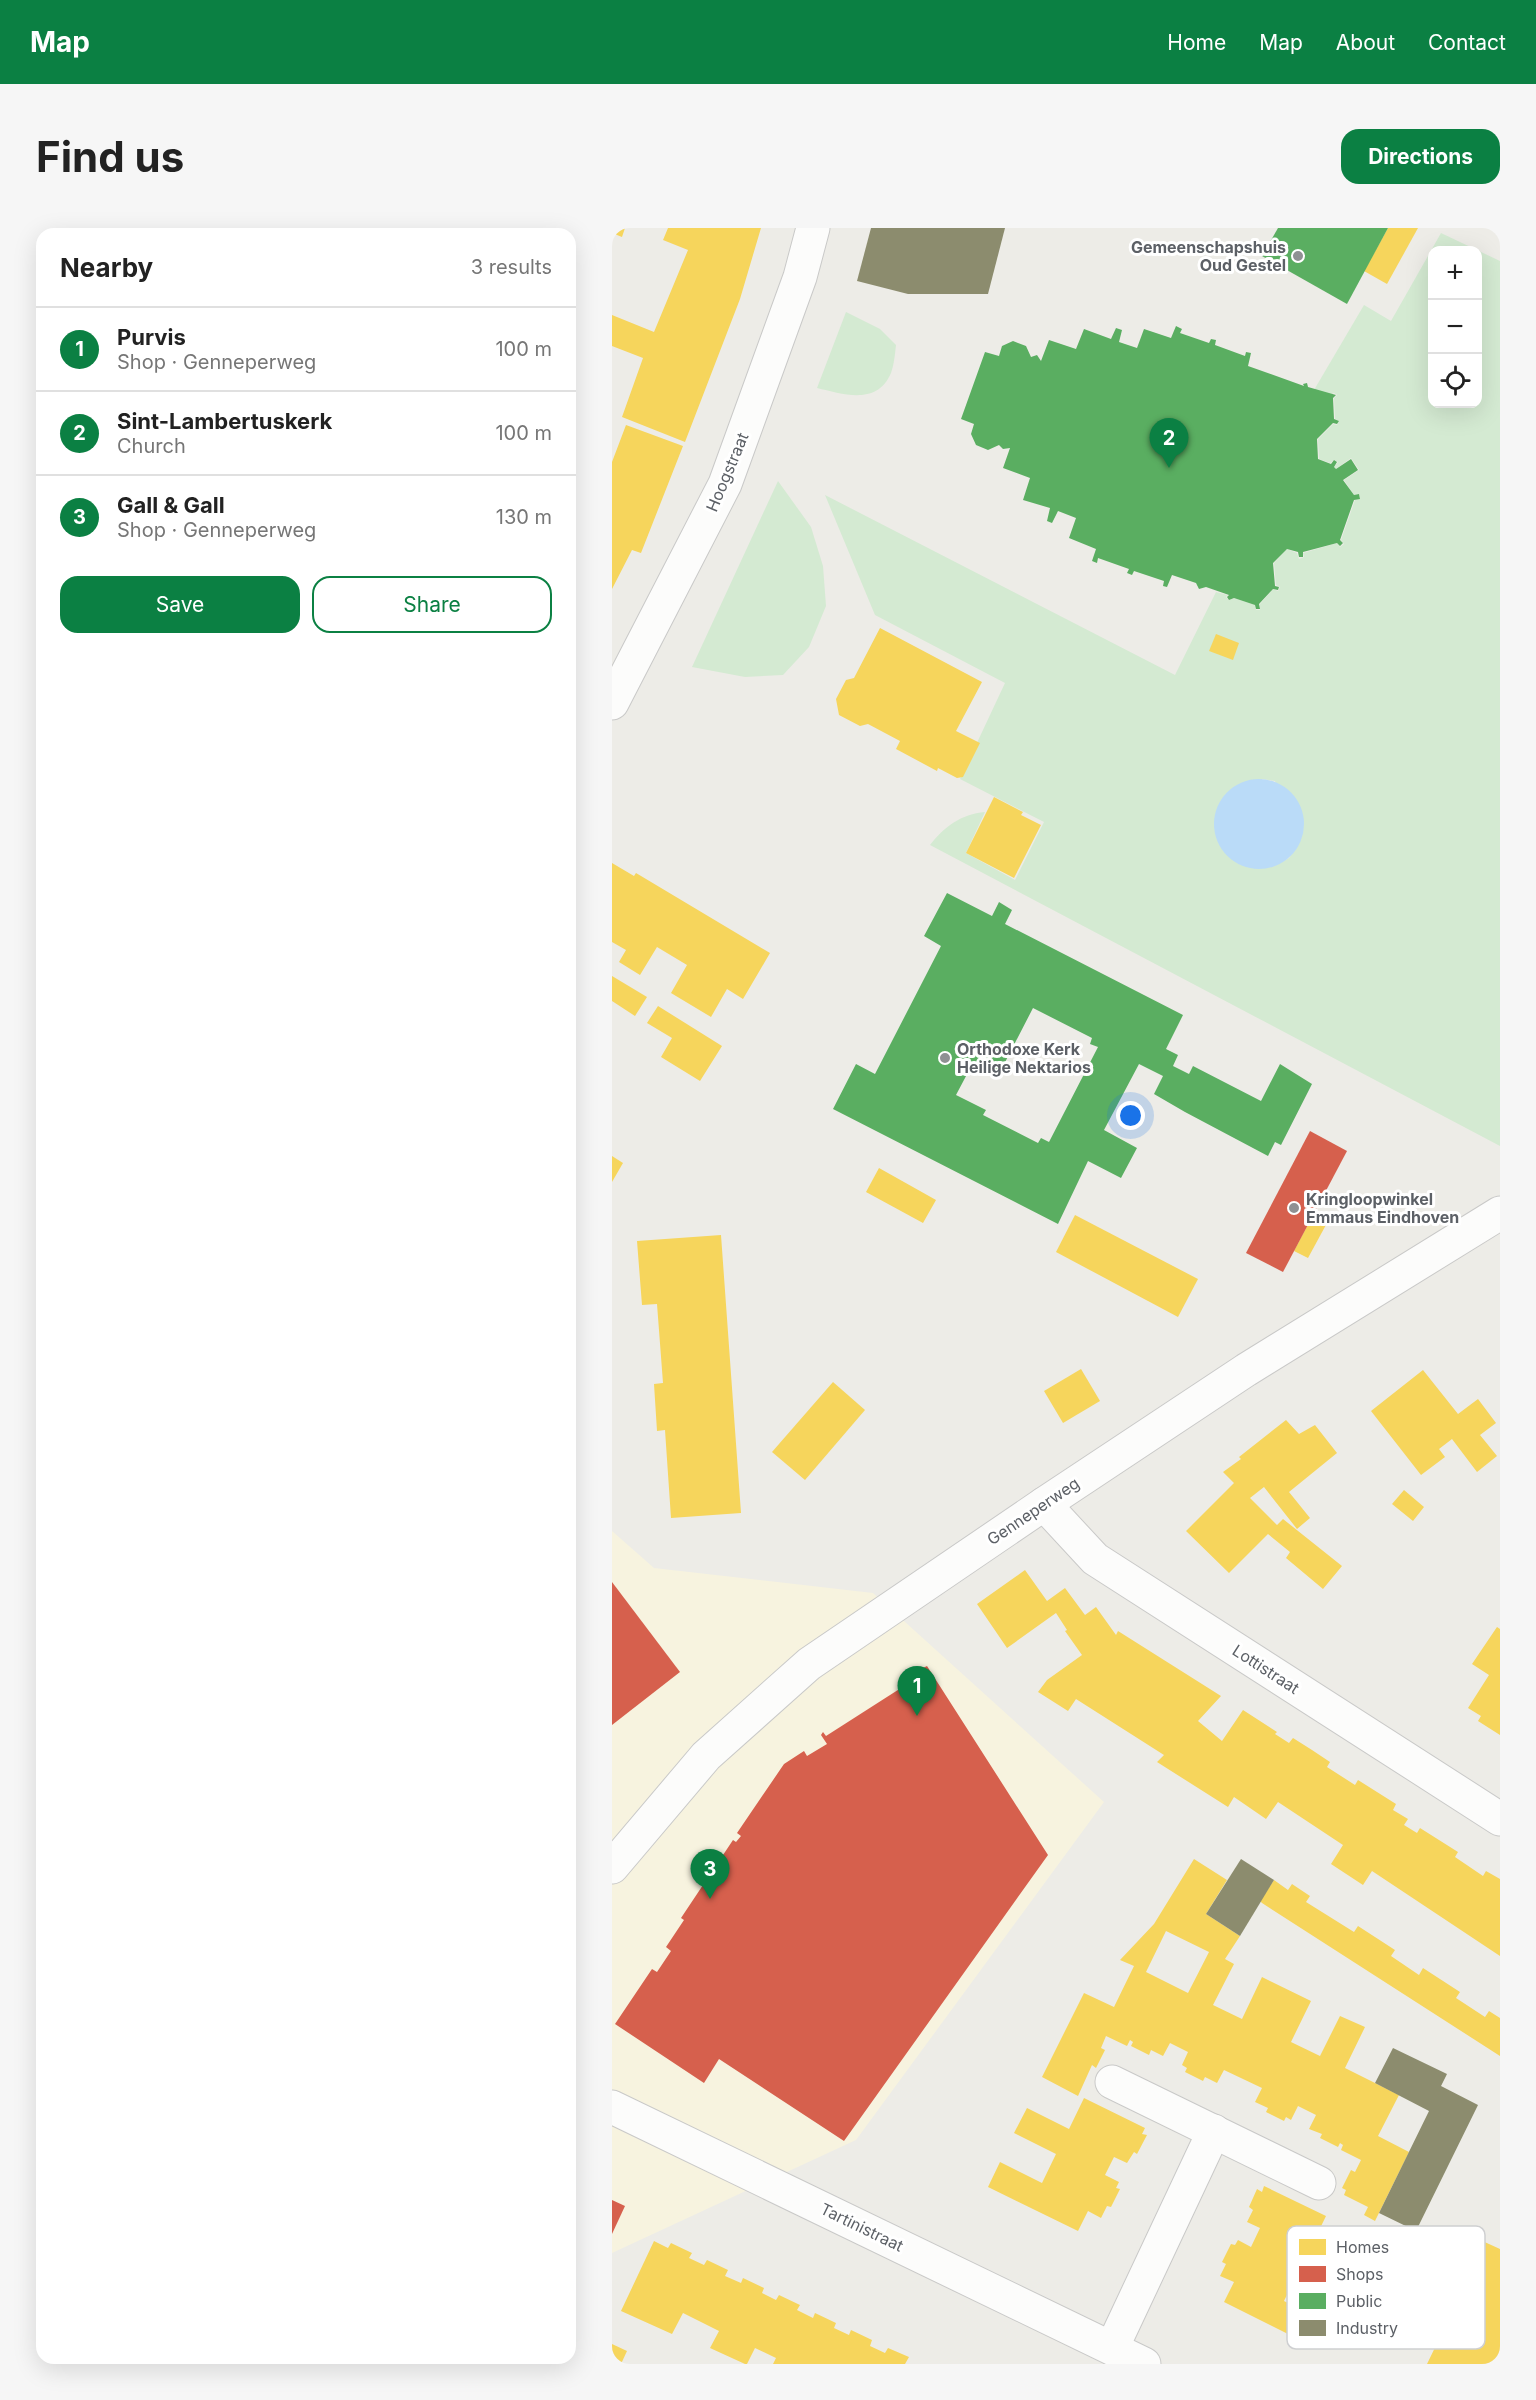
<!DOCTYPE html>
<html lang="en">
<head>
<meta charset="utf-8">
<style>
  :root { --surface:#fff; --page:#f6f6f6; --text:#222; --muted:#767676; --line:#e0e0e0; --accent:#0b8043 }
  body { margin:0; font-family:Inter,sans-serif; background:var(--page); color:var(--text) }
  .controls { position:absolute; right:18px; top:18px; display:grid; overflow:hidden; border-radius:12px; box-shadow:0 6px 24px #0002 }
  .controls button { width:54px; height:54px; display:grid; place-items:center; padding:0; border:0; border-bottom:2px solid var(--line); background:var(--surface); color:var(--text); font:30px sans-serif }
  .you { position:absolute; left:519px; top:888px; width:21px; height:21px; margin:-15px; border:4px solid #fff; border-radius:50%; background:#1a73e8; box-shadow:0 0 0 9px #1a73e833 }
  .badge { display:grid; place-items:center; width:39px; height:39px; border-radius:50%; background:var(--accent); color:#fff; font-size:20px; font-weight:700 }
  .pin { position:absolute; translate:-50% -50px; filter:drop-shadow(0 2px 3px #0008) }
  .pin::after { content:''; position:absolute; top:32px; width:21px; height:18px; background:inherit; clip-path:polygon(0 0,100% 0,50% 100%) }
  .list { margin:0; padding:0; list-style:none }
  h2 { display:flex; justify-content:space-between; align-items:center; height:78px; margin:0; padding:0 24px; font-size:26px }
  h2 small { font-size:20px; font-weight:400; color:var(--muted) }
  .list li { display:grid; grid-template-columns:39px 1fr auto; gap:18px; align-items:center; box-sizing:border-box; height:84px; padding:0 24px; border-top:2px solid var(--line) }
  .list b { display:block; font-size:22px; white-space:nowrap }
  .list p { margin:0; font-size:20px; white-space:nowrap; color:var(--muted) }
  .list em { font-size:20px; font-style:normal; color:var(--muted) }
  .actions { display:flex; gap:12px; padding:18px 24px }
  .actions a { flex:1; padding:14px 0; border:2px solid var(--accent); border-radius:18px; text-align:center; font-size:21px; color:var(--accent) }
  .actions .main { background:var(--accent); color:#fff }
  .icon { flex:none; width:33px; height:33px; fill:none; stroke:currentColor; stroke-width:2; stroke-linecap:round; stroke-linejoin:round }
  .map { position:relative; flex:none; width:888px; height:2136px; overflow:hidden; border-radius:18px }
  header { display:flex; align-items:center; gap:36px; box-sizing:border-box; height:84px; padding:0 30px; background:var(--accent); color:#fff }
  header strong { font-size:28px }
  nav { display:flex; gap:33px; margin-inline-start:auto; font-size:21px }
  .intro { display:flex; align-items:center; justify-content:space-between; box-sizing:border-box; height:144px; padding:0 36px }
  h1 { margin:0; font-size:42px }
  .button { padding:15px 27px; border-radius:18px; background:var(--accent); color:#fff; font-size:21px; font-weight:700 }
  main { display:flex; gap:36px; padding:0 36px }
  aside { flex:1; background:var(--surface); border-radius:18px; box-shadow:0 6px 24px #0002 }
  .map>svg:first-child { display:block }
</style>
</head>
<body>
<header>
<strong>Map</strong>
<nav><a>Home</a><a>Map</a><a>About</a><a>Contact</a></nav>
</header>
<div class="intro"><h1>Find us</h1><a class="button">Directions</a></div>
<main>
<aside>
<h2>Nearby<small>3 results</small></h2>
<ul class="list">
<li><span class="badge">1</span><div><b>Purvis</b><p>Shop · Genneperweg</p></div><em>100 m</em></li>
<li><span class="badge">2</span><div><b>Sint-Lambertuskerk</b><p>Church</p></div><em>100 m</em></li>
<li><span class="badge">3</span><div><b>Gall &amp; Gall</b><p>Shop · Genneperweg</p></div><em>130 m</em></li>
</ul>
<div class="actions"><a class="main">Save</a><a>Share</a></div>
</aside>
<div class="map">
<svg width="888" height="2136" viewBox="0 0 888 2136">
  <rect width="100%" height="100%" fill="#edece7"/>
  <path fill="#f7f3df" d="M 0,1303 L 42,1340 L 261,1365 L 492,1574 L 244,1912 L 0,2025 Z"/>
  <g fill="#d4ead2" fill-rule="evenodd">
    <path d="M 829,5 L 888,33 L 888,918 L 318,617 C 332,599 349,586 373,584 L 354,625 L 403,652 L 432,594 L 348,551 L 393,455 L 263,387 L 213,267 L 563,447 L 604,364 L 616,367 L 614,369 L 617,372 L 622,370 L 643,377 L 644,382 L 648,382 L 648,376 L 661,361 L 666,363 L 668,359 L 664,357 L 662,335 L 675,321 L 685,325 L 687,331 L 692,329 L 691,325 L 725,315 L 728,319 L 732,316 L 729,312 L 743,272 L 748,270 L 747,266 L 742,267 L 732,252 L 747,242 L 739,230 L 724,241 L 722,239 L 726,234 L 722,232 L 718,235 L 707,231 L 706,211 L 721,196 L 725,197 L 727,193 L 723,191 L 722,170 L 725,167 L 722,165 L 718,167 L 702,162 L 752,77 L 779,93 ZM 820,22 L 866,22 L 866,176 L 820,176 ZM 650,551 L 663,553 L 685,619 L 677,630 L 666,636 Z"/>
    <path d="M 234,84 L 268,101 L 284,117 C 283,126 282,137 279,145 C 265,178 231,166 205,160 Z"/>
    <path d="M 166,253 L 199,299 L 211,338 L 214,378 L 197,419 L 171,447 L 133,449 L 80,439 Z"/>
  </g>
  <circle fill="#badbf8" cx="647" cy="596" r="45"/>
  <g fill="#f6d55c" fill-rule="evenodd">
    <path d="M 0,0 L 13,0 L 10,9 L 0,5 Z"/>
    <path d="M 56,0 L 149,0 L 128,71 L 73,214 L 10,189 L 31,130 L 0,118 L 0,87 L 42,104 L 76,22 L 51,12 Z"/>
    <path d="M 776,0 L 806,0 L 775,56 L 752,43 Z"/>
    <path d="M 14,197 L 71,218 L 29,325 L 20,322 L 0,361 L 0,234 Z"/>
    <path d="M 268,400 L 370,454 L 344,503 L 368,515 L 351,549 L 345,550 L 326,540 L 325,543 L 284,521 L 288,513 L 256,496 L 248,498 L 227,487 L 224,471 L 234,452 L 242,450 Z"/>
    <path d="M 604,406 L 627,415 L 621,432 L 597,423 Z"/>
    <path d="M 382,569 L 411,584 L 409,587 L 429,597 L 402,650 L 354,625 Z"/>
    <path d="M 0,635 L 22,648 L 24,645 L 158,725 L 131,771 L 115,761 L 99,789 L 59,765 L 75,737 L 45,719 L 28,747 L 7,734 L 14,722 L 0,714 Z"/>
    <path d="M 0,748 L 35,769 L 23,788 L 0,773 Z"/>
    <path d="M 46,778 L 110,818 L 88,853 L 49,829 L 60,810 L 35,795 Z"/>
    <path d="M 0,928 L 11,935 L 0,954 Z"/>
    <path d="M 267,940 L 324,972 L 311,995 L 254,964 Z"/>
    <path d="M 463,987 L 586,1051 L 566,1089 L 444,1024 Z"/>
    <path d="M 701,987 L 715,995 L 696,1030 L 682,1023 Z"/>
    <path d="M 109,1007 L 129,1285 L 59,1290 L 53,1202 L 45,1203 L 42,1156 L 51,1155 L 45,1076 L 30,1077 L 25,1013 Z"/>
    <path d="M 469,1141 L 488,1173 L 451,1195 L 432,1163 Z"/>
    <path d="M 811,1142 L 846,1186 L 866,1171 L 884,1195 L 868,1207 L 885,1228 L 865,1244 L 840,1211 L 827,1221 L 833,1229 L 809,1247 L 759,1183 Z"/>
    <path d="M 221,1154 L 253,1182 L 193,1252 L 160,1224 Z"/>
    <path d="M 674,1192 L 687,1206 L 703,1197 L 725,1225 L 677,1264 L 698,1290 L 685,1301 L 652,1259 L 638,1270 L 665,1297 L 671,1291 L 730,1338 L 711,1361 L 674,1330 L 678,1324 L 656,1306 L 617,1345 L 574,1303 L 622,1255 L 611,1244 L 629,1231 L 627,1229 Z"/>
    <path d="M 792,1262 L 812,1279 L 801,1293 L 780,1276 Z"/>
    <path d="M 413,1342 L 435,1373 L 453,1360 L 473,1387 L 484,1379 L 504,1407 L 506,1403 L 609,1468 L 586,1493 L 610,1513 L 631,1482 L 665,1504 L 663,1506 L 677,1515 L 681,1510 L 700,1522 L 718,1534 L 715,1539 L 743,1557 L 746,1552 L 784,1576 L 781,1582 L 796,1591 L 792,1597 L 805,1605 L 808,1600 L 846,1624 L 843,1629 L 871,1648 L 874,1643 L 888,1651 L 888,1728 L 760,1643 L 751,1657 L 719,1636 L 731,1617 L 666,1574 L 654,1591 L 622,1569 L 616,1579 L 545,1534 L 552,1527 L 464,1471 L 456,1483 L 426,1464 L 435,1452 L 470,1427 L 453,1403 L 455,1402 L 444,1385 L 395,1420 L 365,1376 Z"/>
    <path d="M 885,1399 L 888,1401 L 888,1507 L 866,1493 L 869,1488 L 856,1480 L 877,1447 L 860,1436 Z"/>
    <path d="M 582,1631 L 615,1652 L 594,1686 L 628,1708 L 613,1731 L 622,1736 L 601,1777 L 630,1791 L 650,1749 L 699,1773 L 679,1814 L 708,1828 L 728,1788 L 753,1799 L 733,1840 L 787,1867 L 766,1908 L 797,1924 L 763,1993 L 752,1987 L 756,1979 L 732,1967 L 734,1962 L 730,1960 L 739,1942 L 743,1944 L 749,1932 L 729,1922 L 731,1917 L 728,1915 L 726,1919 L 708,1910 L 710,1906 L 697,1901 L 704,1887 L 686,1878 L 679,1892 L 674,1889 L 672,1893 L 654,1884 L 656,1880 L 643,1874 L 650,1860 L 612,1842 L 605,1855 L 593,1849 L 591,1853 L 573,1844 L 575,1840 L 570,1837 L 576,1824 L 558,1815 L 551,1828 L 539,1822 L 537,1827 L 519,1818 L 521,1814 L 518,1812 L 515,1818 L 494,1808 L 489,1820 L 493,1822 L 484,1840 L 480,1837 L 466,1868 L 430,1849 L 472,1765 L 502,1779 L 522,1738 L 508,1732 L 542,1696 ZM 554,1703 L 597,1724 L 576,1765 L 534,1744 Z"/>
    <path d="M 662,1652 L 676,1662 L 680,1656 L 698,1668 L 694,1674 L 742,1704 L 746,1698 L 783,1722 L 779,1728 L 807,1747 L 811,1740 L 848,1764 L 844,1770 L 873,1789 L 877,1783 L 888,1790 L 888,1828 L 650,1675 L 648,1673 Z"/>
    <path d="M 472,1870 L 533,1900 L 530,1906 L 535,1907 L 525,1926 L 522,1924 L 515,1935 L 502,1929 L 493,1947 L 507,1954 L 504,1960 L 508,1961 L 499,1979 L 495,1978 L 489,1990 L 476,1983 L 466,2003 L 376,1959 L 388,1934 L 430,1955 L 444,1926 L 402,1905 L 415,1880 L 457,1901 Z"/>
    <path d="M 652,1958 L 714,1988 L 699,2019 L 741,2039 L 728,2065 L 686,2044 L 672,2073 L 714,2094 L 702,2119 L 612,2074 L 622,2054 L 608,2048 L 614,2036 L 610,2034 L 619,2016 L 623,2017 L 626,2012 L 639,2019 L 648,2000 L 635,1994 L 641,1982 L 637,1979 L 645,1961 L 650,1964 Z"/>
    <path d="M 866,2011 L 888,2021 L 888,2136 L 815,2136 L 832,2101 L 817,2094 L 833,2061 L 848,2068 L 873,2016 L 865,2012 Z"/>
    <path d="M 42,2013 L 56,2020 L 59,2015 L 80,2025 L 77,2030 L 92,2037 L 95,2032 L 116,2042 L 113,2048 L 129,2055 L 131,2050 L 152,2060 L 150,2065 L 164,2072 L 167,2067 L 188,2077 L 185,2082 L 201,2090 L 203,2085 L 224,2095 L 222,2100 L 237,2107 L 239,2102 L 260,2112 L 258,2118 L 273,2125 L 276,2120 L 297,2129 L 293,2136 L 161,2136 L 164,2130 L 143,2120 L 135,2136 L 133,2136 L 98,2120 L 107,2103 L 71,2085 L 60,2106 L 9,2083 Z"/>
    <path d="M 0,2116 L 15,2123 L 9,2136 L 0,2136 Z"/>
  </g>
  <g fill="#d6604d">
    <path d="M 698,903 L 735,923 L 671,1044 L 634,1025 Z"/>
    <path d="M 0,1354 L 68,1444 L 0,1497 Z"/>
    <path d="M 315,1438 L 436,1627 L 232,1913 L 107,1831 L 92,1855 L 3,1796 L 40,1741 L 45,1744 L 59,1723 L 54,1719 L 72,1692 L 69,1690 L 121,1612 L 124,1614 L 129,1608 L 125,1605 L 172,1536 L 192,1523 L 195,1528 L 215,1516 L 209,1507 L 211,1504 L 214,1508 L 314,1444 L 311,1440 Z"/>
    <path d="M 0,1972 L 13,1978 L 0,2006 Z"/>
  </g>
  <g fill="#5aae61" fill-rule="evenodd">
    <path d="M 666,0 L 776,0 L 735,76 L 650,28 Z"/>
    <path d="M 564,98 L 570,101 L 568,105 L 597,115 L 599,111 L 604,112 L 603,117 L 633,128 L 634,124 L 639,125 L 636,138 L 692,158 L 691,156 L 695,155 L 696,159 L 724,167 L 721,170 L 722,191 L 727,193 L 725,196 L 721,195 L 705,211 L 706,231 L 719,236 L 722,232 L 725,234 L 722,239 L 724,241 L 739,231 L 746,242 L 731,252 L 742,267 L 747,266 L 748,271 L 742,272 L 728,312 L 731,315 L 728,318 L 725,315 L 691,324 L 691,329 L 687,329 L 686,324 L 675,321 L 661,335 L 663,358 L 667,359 L 666,362 L 661,361 L 647,376 L 648,381 L 644,381 L 643,377 L 622,370 L 617,372 L 615,369 L 617,367 L 594,359 L 587,361 L 584,355 L 560,347 L 555,359 L 551,358 L 552,353 L 522,343 L 520,347 L 515,345 L 517,341 L 486,330 L 485,335 L 480,333 L 484,321 L 457,310 L 464,290 L 446,283 L 440,295 L 435,293 L 438,280 L 411,272 L 418,250 L 391,240 L 398,220 L 391,221 L 387,217 L 376,222 L 364,217 L 359,206 L 362,196 L 349,191 L 373,124 L 387,128 L 390,118 L 401,113 L 414,118 L 419,129 L 425,127 L 429,133 L 437,112 L 464,121 L 472,101 L 499,111 L 504,100 L 510,102 L 507,114 L 525,120 L 532,101 L 559,110 Z"/>
    <path d="M 335,665 L 380,688 L 387,674 L 400,682 L 393,696 L 571,787 L 554,821 L 566,827 L 561,838 L 577,846 L 581,838 L 649,873 L 668,836 L 700,856 L 669,917 L 663,914 L 656,928 L 573,884 L 542,866 L 551,848 L 527,836 L 492,902 L 525,920 L 509,950 L 476,933 L 446,996 L 221,881 L 244,836 L 263,846 L 329,718 L 312,708 ZM 421,780 L 480,810 L 478,816 L 486,819 L 437,914 L 429,910 L 426,915 L 371,887 L 374,882 L 344,867 L 362,833 L 387,846 Z"/>
  </g>
  <g fill="#8c8c6e">
    <path d="M 259,0 L 393,0 L 376,66 L 296,66 L 245,53 Z"/>
    <path d="M 629,1631 L 662,1652 L 628,1708 L 594,1686 Z"/>
    <path d="M 781,1820 L 835,1846 L 829,1858 L 866,1877 L 804,2003 L 767,1985 L 817,1883 L 763,1855 Z"/>
  </g>
  <g fill="none" stroke-linecap="round" stroke-linejoin="round">
    <g stroke="#c9c9c8" stroke-width="35">
      <g id="minor">
        <path d="M 432,1276 L 483,1331 L 888,1591"/>
        <path d="M 500,1854 L 707,1955"/>
        <path d="M 500,2120 L 602,1903"/>
      </g>
    </g>
    <g stroke="#c9c9c8" stroke-width="35">
      <g id="tertiary">
        <path d="M 0,475 L 113,256 L 188,49 L 201,0"/>
        <path d="M 0,1639 L 94,1528 L 197,1436 L 432,1276 L 634,1142 L 888,985"/>
        <path d="M 0,1879 L 532,2136"/>
      </g>
    </g>
    <use href="#minor" stroke="#fcfcfb" stroke-width="33"/>
    <use href="#tertiary" stroke="#fcfcfb" stroke-width="33"/>
  </g>
  <g fill="#8f9193" stroke="#fff" stroke-width="2">
    <circle cx="686" cy="28" r="6"/>
    <circle cx="333" cy="830" r="6"/>
    <circle cx="682" cy="980" r="6"/>
  </g>
  <g text-anchor="middle" stroke-width="6" stroke-linejoin="round" paint-order="stroke">
    <g font-size="16" font-weight="bold" fill="#5c6066" stroke="#fff" text-anchor="start">
      <text x="674" y="25" text-anchor="end">Gemeenschapshuis<tspan x="674" dy="18">Oud Gestel</tspan></text>
      <text x="345" y="827">Orthodoxe Kerk<tspan x="345" dy="18">Heilige Nektarios</tspan></text>
      <text x="694" y="977">Kringloopwinkel<tspan x="694" dy="18">Emmaus Eindhoven</tspan></text>
    </g>
    <g font-size="16" fill="#5c6066" stroke="#fff">
      <text transform="translate(115 244) rotate(-67)" y="6">Hoogstraat</text>
      <text transform="translate(421 1283) rotate(-34)" y="6">Genneperweg</text>
      <text transform="translate(654 1441) rotate(33)" y="6">Lottistraat</text>
      <text transform="translate(250 1999) rotate(26)" y="6">Tartinistraat</text>
    </g>
  </g>
  <rect x="675" y="1998" width="198" height="123" rx="9" fill="#fff" stroke="#cecfd1" stroke-width="1.5"/>
  <rect x="687" y="2011" width="27" height="16" fill="#f6d55c"/>
  <rect x="687" y="2038" width="27" height="16" fill="#d6604d"/>
  <rect x="687" y="2065" width="27" height="16" fill="#5aae61"/>
  <rect x="687" y="2092" width="27" height="16" fill="#8c8c6e"/>
  <g font-size="16" fill="#5c6066">
    <text x="724" y="2025">Homes</text>
    <text x="724" y="2052">Shops</text>
    <text x="724" y="2079">Public</text>
    <text x="724" y="2106">Industry</text>
  </g>
</svg>
<div class="controls">
<button>+</button>
<button>−</button>
<button><svg class="icon" aria-label="locate" viewBox="0 0 24 24"><circle cx="12" cy="12" r="6"/><path d="M12 2v4M12 18v4M2 12h4M18 12h4"/></svg></button>
</div>
<div class="you"></div>
<div class="pin badge" style="left:305px;top:1488px">1</div>
<div class="pin badge" style="left:557px;top:240px">2</div>
<div class="pin badge" style="left:98px;top:1671px">3</div>
</div>
</main>
</body>
</html>
